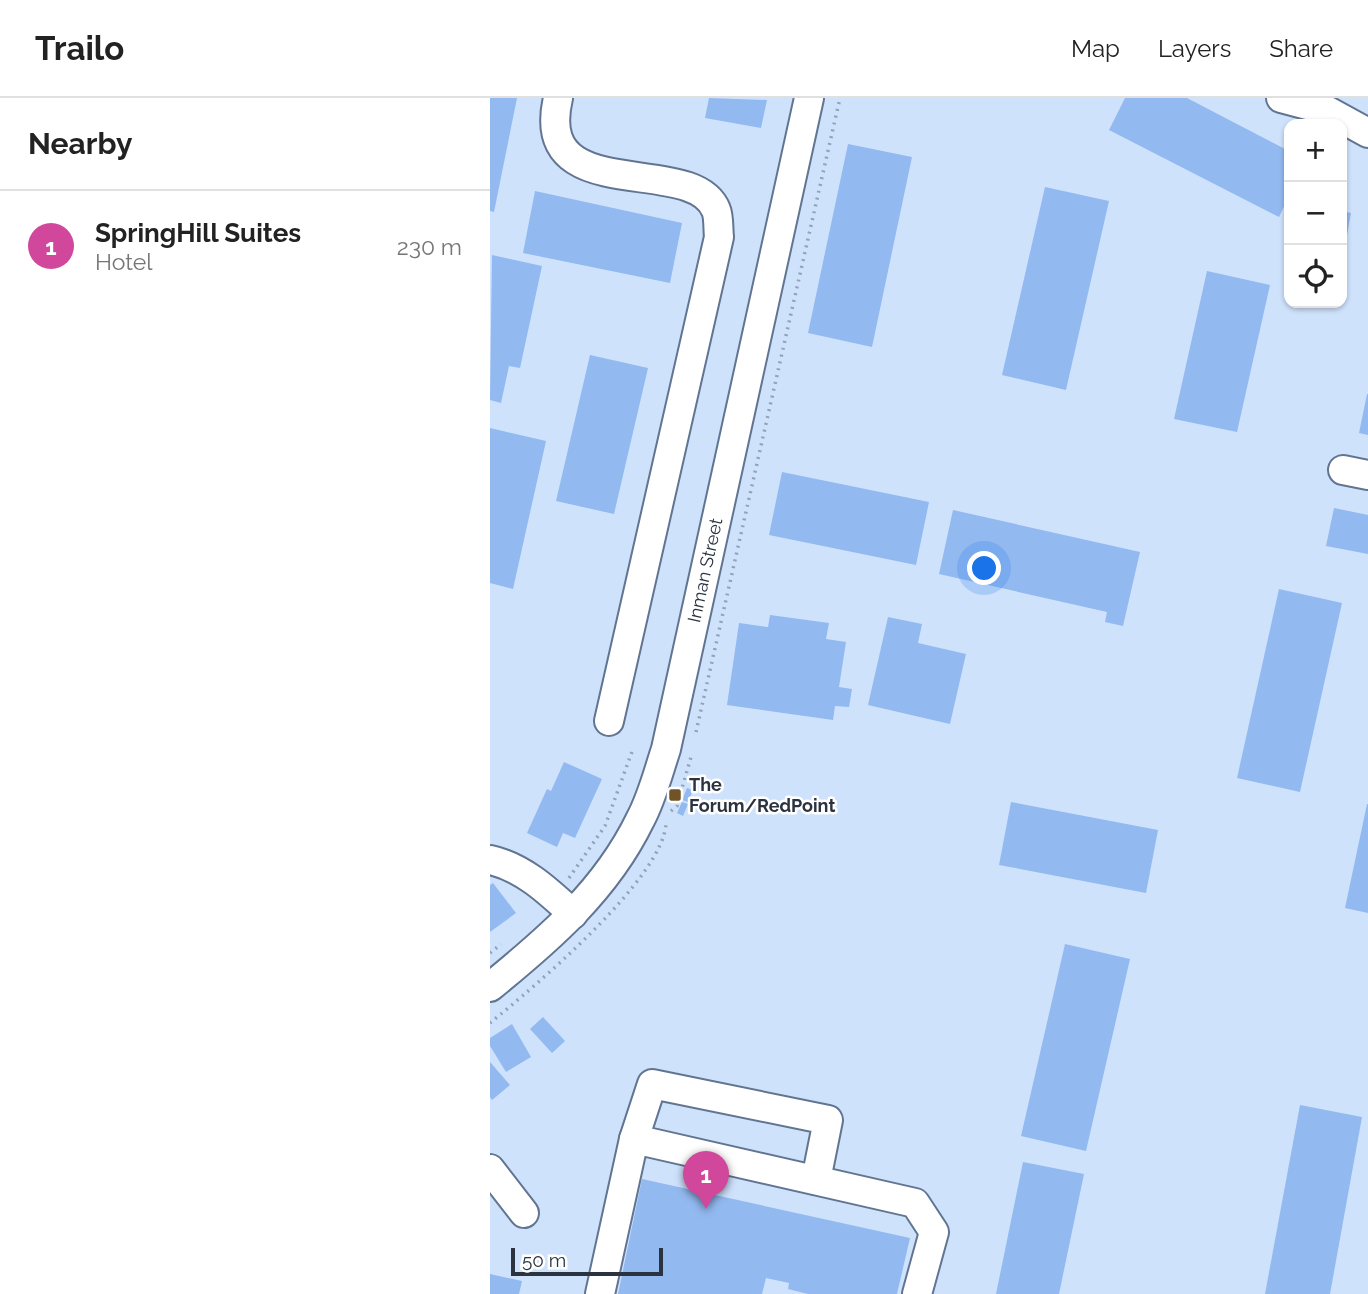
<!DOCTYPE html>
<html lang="en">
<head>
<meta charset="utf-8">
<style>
  :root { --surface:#fff; --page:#f2f2f2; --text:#222; --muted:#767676; --line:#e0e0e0; --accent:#b45309 }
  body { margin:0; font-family:Raleway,sans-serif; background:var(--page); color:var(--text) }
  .controls { position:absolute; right:21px; top:21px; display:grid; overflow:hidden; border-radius:14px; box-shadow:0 2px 5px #0004 }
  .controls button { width:63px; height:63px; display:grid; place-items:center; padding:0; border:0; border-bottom:2px solid var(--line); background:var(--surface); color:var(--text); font:35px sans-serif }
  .scale { position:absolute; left:21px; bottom:18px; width:152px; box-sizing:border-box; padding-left:7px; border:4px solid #2a333f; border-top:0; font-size:19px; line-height:24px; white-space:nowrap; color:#2a333f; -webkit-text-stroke:5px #fff; paint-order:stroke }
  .you { position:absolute; left:495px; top:471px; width:24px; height:24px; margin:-18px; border:5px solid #fff; border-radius:50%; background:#1a73e8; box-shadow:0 0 0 10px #1a73e833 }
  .badge { display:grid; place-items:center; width:46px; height:46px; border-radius:50%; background:var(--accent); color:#fff; font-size:23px; font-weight:700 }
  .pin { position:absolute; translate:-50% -58px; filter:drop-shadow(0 2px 4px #0008) }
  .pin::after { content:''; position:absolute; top:37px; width:24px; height:21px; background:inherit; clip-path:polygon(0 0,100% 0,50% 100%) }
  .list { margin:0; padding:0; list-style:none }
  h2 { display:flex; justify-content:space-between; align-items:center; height:91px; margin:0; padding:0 28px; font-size:30px }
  h2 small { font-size:23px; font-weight:400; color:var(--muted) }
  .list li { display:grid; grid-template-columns:46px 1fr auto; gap:21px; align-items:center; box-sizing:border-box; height:112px; padding:0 28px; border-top:2px solid var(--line) }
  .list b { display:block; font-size:26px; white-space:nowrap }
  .list p { margin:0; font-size:23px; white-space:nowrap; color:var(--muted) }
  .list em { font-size:23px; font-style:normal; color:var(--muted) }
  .icon { flex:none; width:38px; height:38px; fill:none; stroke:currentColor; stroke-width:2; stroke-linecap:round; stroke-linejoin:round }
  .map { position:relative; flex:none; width:878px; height:1196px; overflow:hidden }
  header { display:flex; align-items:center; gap:42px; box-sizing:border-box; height:98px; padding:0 35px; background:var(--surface); border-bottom:2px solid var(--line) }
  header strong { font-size:33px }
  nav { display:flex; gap:38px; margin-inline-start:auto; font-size:24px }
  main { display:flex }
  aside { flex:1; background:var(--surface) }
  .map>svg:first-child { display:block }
</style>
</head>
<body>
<header>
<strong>Trailo</strong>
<nav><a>Map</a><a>Layers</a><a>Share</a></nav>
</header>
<main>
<aside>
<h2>Nearby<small></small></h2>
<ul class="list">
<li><span class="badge" style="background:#d1479c">1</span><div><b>SpringHill Suites</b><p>Hotel</p></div><em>230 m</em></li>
</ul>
</aside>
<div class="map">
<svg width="878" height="1196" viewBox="0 0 878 1196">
  <rect width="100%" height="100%" fill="#cfe2fc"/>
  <g fill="#92b9f0">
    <path d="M 0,0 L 27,0 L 4,114 L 0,113 Z"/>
    <path d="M 219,0 L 277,2 L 271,30 L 215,20 Z"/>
    <path d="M 635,0 L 697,0 L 799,53 L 799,98 L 789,119 L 619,32 Z"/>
    <path d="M 358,46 L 422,59 L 382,249 L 318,235 Z"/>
    <path d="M 555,89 L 619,103 L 576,292 L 512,277 Z"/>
    <path d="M 45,93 L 192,125 L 180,185 L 33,155 Z"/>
    <path d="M 852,113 L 861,115 L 857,137 L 852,136 Z"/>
    <path d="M 2,157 L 52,168 L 30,270 L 19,268 L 11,305 L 0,302 Z"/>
    <path d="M 717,173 L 780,187 L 747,334 L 684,321 Z"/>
    <path d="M 100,257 L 158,270 L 124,416 L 66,403 Z"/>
    <path d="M 877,296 L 878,296 L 878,337 L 869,335 Z"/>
    <path d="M 0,330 L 56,343 L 23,491 L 0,485 Z"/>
    <path d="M 292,374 L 439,404 L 426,467 L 279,437 Z"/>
    <path d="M 844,410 L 878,417 L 878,456 L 836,448 Z"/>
    <path d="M 463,412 L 650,454 L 633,528 L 615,524 L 617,514 L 449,476 Z"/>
    <path d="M 789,491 L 852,505 L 810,694 L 747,680 Z"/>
    <path d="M 280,517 L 339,525 L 336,541 L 356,544 L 349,589 L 362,591 L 359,609 L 345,608 L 343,622 L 237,607 L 249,525 L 278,529 Z"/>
    <path d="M 398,519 L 432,526 L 428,545 L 476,556 L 460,626 L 378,607 Z"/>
    <path d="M 74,664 L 112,681 L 85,740 L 73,735 L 67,749 L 37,735 L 57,691 L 61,693 Z"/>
    <path d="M 197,690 L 203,692 L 198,704 L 192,702 Z"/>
    <path d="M 192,704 L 198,706 L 193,718 L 187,715 Z"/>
    <path d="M 521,704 L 668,732 L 656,795 L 509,767 Z"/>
    <path d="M 877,706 L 878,706 L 878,815 L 855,810 Z"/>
    <path d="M 3,785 L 26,815 L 0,834 L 0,787 Z"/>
    <path d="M 575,846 L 640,861 L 596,1053 L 531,1038 Z"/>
    <path d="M 53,919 L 75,943 L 62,955 L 40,931 Z"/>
    <path d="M 22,926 L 41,959 L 16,974 L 0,948 L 0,940 Z"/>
    <path d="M 0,964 L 20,987 L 2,1002 L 0,999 Z"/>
    <path d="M 810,1007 L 872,1019 L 840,1196 L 775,1196 Z"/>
    <path d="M 533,1064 L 594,1076 L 569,1196 L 506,1196 Z"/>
    <path d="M 152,1081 L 420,1140 L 407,1196 L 318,1196 L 298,1191 L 299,1185 L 276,1180 L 272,1196 L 128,1196 Z"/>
    <path d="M 0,1176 L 32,1183 L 29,1196 L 0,1196 Z"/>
  </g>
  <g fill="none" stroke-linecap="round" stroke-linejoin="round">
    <g stroke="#617592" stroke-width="32">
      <g id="minor">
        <path d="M 68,0 C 42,112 203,54 226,112 C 229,119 228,131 229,139 L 119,623"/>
        <path d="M 791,0 L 836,12 L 878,35"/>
        <path d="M 853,372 L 878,377"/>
        <path d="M 0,762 C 33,769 59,794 83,816"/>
        <path id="s1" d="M 0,889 C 59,841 116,792 150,722 C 162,700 168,675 176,651 L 319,0"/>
        <path d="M 144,1041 L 162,986 L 338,1022 L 326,1082"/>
        <path d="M 0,1071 L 34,1115"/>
        <path d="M 110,1196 L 144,1041 L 425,1105 L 444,1134 L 427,1196"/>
      </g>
    </g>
    <g stroke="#92a2b7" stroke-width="3.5" stroke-dasharray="2 5" stroke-linecap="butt">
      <path d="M 206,634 L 350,0"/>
      <path d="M 181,713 L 187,708 L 201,659"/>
      <path d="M 79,780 L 115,728 L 143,651"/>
      <path d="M 0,855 L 11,846"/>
      <path d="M 0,925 C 43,890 174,780 176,725"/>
    </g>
    <use href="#minor" stroke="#fff" stroke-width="28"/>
  </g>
  <rect fill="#705427" stroke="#fff" stroke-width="2.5" x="178" y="690" width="14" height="14" rx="3.5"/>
  <g text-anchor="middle" stroke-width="5" stroke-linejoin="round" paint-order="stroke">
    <g font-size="18" fill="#2a333f" stroke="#fff">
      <text dy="6" stroke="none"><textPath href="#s1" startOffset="485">Inman Street</textPath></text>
    </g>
    <g font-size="18" font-weight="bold" fill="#2a333f" stroke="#fff" text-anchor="start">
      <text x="199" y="693">The<tspan x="199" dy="21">Forum/RedPoint</tspan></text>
    </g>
  </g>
</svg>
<div class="controls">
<button>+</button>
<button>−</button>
<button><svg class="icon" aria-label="locate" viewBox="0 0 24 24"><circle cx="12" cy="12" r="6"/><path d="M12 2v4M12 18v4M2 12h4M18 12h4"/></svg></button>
</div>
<div class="scale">50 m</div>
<div class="you"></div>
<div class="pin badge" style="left:216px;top:1111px;background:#d1479c">1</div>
</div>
</main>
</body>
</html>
